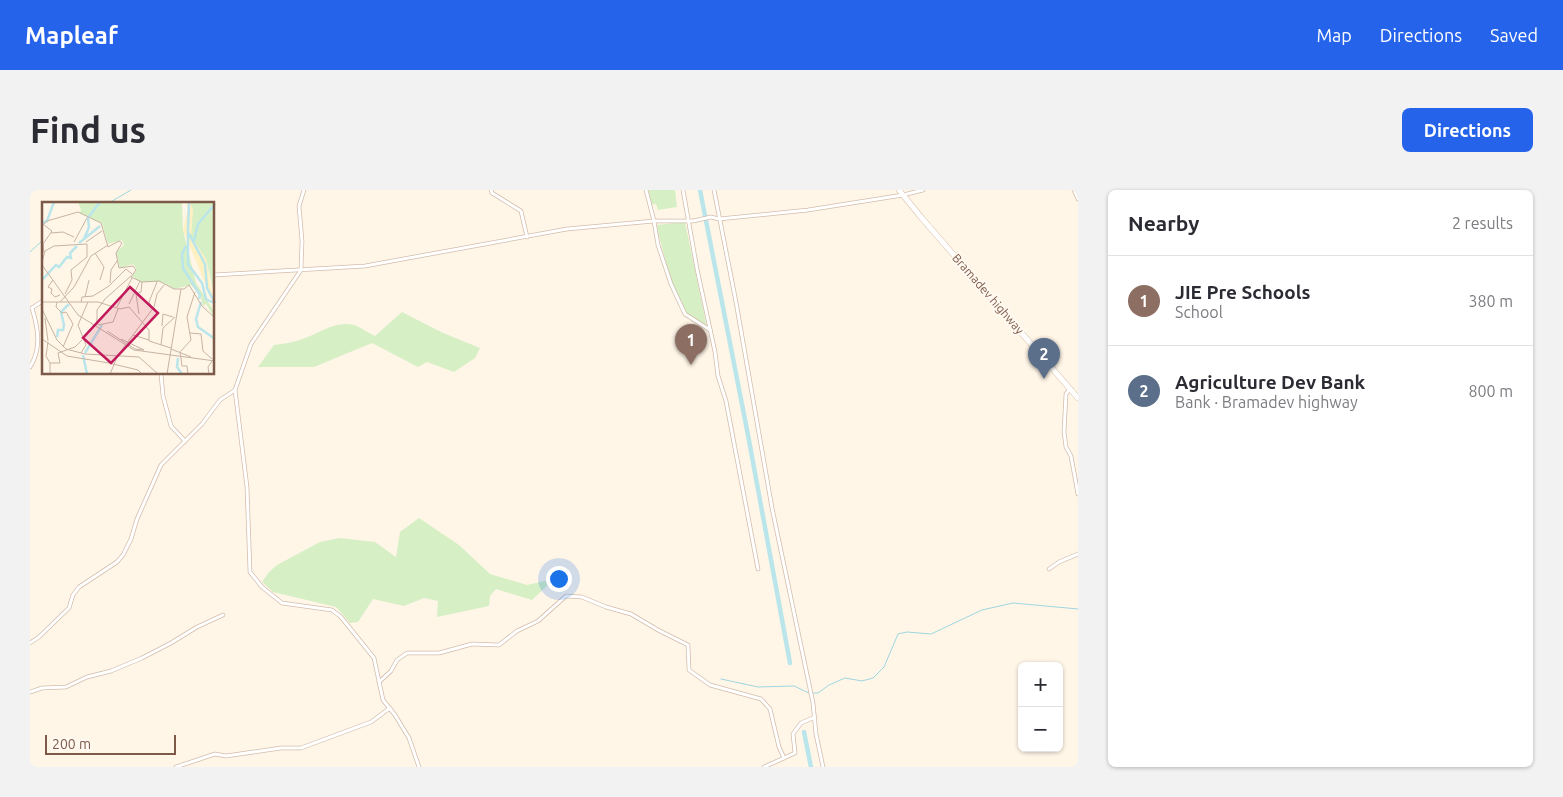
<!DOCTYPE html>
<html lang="en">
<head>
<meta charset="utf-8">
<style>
  :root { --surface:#fff; --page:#f2f2f3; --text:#2b2b33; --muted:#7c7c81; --line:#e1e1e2; --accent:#2563eb }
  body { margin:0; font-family:Ubuntu,sans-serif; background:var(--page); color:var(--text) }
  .controls { position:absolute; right:15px; bottom:15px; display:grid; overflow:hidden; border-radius:8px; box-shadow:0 1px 4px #0004 }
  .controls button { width:45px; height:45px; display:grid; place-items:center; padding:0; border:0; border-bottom:1px solid var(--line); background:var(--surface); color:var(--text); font:25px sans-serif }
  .scale { position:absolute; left:15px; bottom:12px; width:131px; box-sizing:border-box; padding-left:5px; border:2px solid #7d5a48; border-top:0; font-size:14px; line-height:18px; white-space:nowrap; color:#7d5a48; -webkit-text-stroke:4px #fff9f1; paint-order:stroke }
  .you { position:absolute; left:528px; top:388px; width:18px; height:18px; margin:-12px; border:4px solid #fff; border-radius:50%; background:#1a73e8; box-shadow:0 0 0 8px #1a73e833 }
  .badge { display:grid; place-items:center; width:32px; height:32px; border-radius:50%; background:var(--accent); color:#fff; font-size:16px; font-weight:700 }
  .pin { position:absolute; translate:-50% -41px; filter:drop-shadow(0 1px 2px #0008) }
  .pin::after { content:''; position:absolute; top:26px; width:18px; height:15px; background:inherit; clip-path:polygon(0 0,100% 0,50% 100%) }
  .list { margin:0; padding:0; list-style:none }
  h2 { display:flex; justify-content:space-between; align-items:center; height:65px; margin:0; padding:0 20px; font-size:21px }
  h2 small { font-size:16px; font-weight:400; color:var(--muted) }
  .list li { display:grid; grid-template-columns:32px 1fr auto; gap:15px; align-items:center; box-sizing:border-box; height:90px; padding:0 20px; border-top:1px solid var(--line) }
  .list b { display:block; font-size:19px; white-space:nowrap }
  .list p { margin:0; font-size:16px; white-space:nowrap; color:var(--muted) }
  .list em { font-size:16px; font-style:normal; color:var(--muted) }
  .map { position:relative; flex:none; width:1048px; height:577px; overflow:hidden; border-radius:8px }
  header { display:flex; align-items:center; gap:30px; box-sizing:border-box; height:70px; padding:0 25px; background:var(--accent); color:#fff }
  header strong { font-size:24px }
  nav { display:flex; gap:28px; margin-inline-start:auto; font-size:18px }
  .intro { display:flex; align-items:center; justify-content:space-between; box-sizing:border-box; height:120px; padding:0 30px }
  h1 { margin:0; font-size:35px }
  .button { padding:12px 22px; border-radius:8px; background:var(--accent); color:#fff; font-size:18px; font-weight:700 }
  main { display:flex; gap:30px; padding:0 30px }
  aside { flex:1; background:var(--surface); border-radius:8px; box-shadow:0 1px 4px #0004 }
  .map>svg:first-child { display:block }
</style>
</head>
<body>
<header>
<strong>Mapleaf</strong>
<nav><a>Map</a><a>Directions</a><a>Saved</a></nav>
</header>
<div class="intro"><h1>Find us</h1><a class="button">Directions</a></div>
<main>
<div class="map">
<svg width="1048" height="577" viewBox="0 0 1048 577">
  <rect width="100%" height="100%" fill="#fff6e8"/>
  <g fill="#d6efc4">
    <path d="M 618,0 L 645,0 L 647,17 L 628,20 L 626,14 L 621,15 Z"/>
    <path d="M 655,32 L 677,138 L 655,123 L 640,88 L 626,35 Z"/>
    <path d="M 372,122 L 411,142 L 450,158 L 445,168 L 424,182 L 397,172 L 388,177 L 342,153 L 284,177 L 228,177 L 244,155 C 255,154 264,152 275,148 C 289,143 307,130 324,135 C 331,137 338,143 345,146 Z"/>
    <path d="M 389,328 L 429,355 L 460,384 L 497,395 L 519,390 L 520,393 L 502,410 L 466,399 L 460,406 L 459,416 L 407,427 L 408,411 L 394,408 L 374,416 L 343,409 L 328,432 L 320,433 L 306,417 L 243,402 L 232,392 L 239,382 L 247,375 L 290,352 L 310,348 L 345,352 L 366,367 L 370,342 Z"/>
  </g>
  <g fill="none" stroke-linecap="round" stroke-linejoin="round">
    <g stroke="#9ed6df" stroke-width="1">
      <path d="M 77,14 L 101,0"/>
      <path d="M 0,62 L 14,49"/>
      <path d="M 691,489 L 728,497 L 764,496 L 779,503 L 788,503 L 799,495 L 815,488 L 832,491 L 843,488 L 854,477 L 868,444 L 877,442 L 901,444 L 952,420 L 983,413 L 1048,419"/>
    </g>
    <g stroke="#b9e5eb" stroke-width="4.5">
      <path d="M 670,0 L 718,245 L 760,473"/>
      <path d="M 774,542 L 781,577"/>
    </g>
    <g stroke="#d3bcac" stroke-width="4.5">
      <g id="street">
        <path d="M 274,0 L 269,16 L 272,51 L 271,80 L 221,154 L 205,200 L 217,297 L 220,382 L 232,397 L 252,413 L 302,420 L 311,427 L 344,468 L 353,510 L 365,525 L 379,548 L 389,577"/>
        <path d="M 461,0 L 462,3 L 491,21 L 497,47"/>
        <path d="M 616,0 L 624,31 L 628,55 L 641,94 L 655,124 L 680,140"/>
        <path d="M 653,0 L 667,79 L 685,162 L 688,186 L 696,211 L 728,379"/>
        <path d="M 684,0 L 706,112 L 742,318 L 783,513 L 786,544 L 793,577"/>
        <path d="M 1044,0 L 1048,9"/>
        <path d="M 184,85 L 335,76 L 537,39 L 624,31 L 663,31 L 681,27 L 689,29 L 778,20 L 873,5 L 893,0"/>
        <path d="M 2,118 L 14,110"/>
        <path d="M 0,177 C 12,158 8,138 2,118"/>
        <path d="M 131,184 L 133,206 L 141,236 L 155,251"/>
        <path d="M 1040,199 L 1036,204 L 1034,242 L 1036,257 L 1041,266 L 1048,304"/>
        <path d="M 1019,379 L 1029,372 L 1048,364"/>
        <path d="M 0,453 L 9,447 L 39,418 L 43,405 L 49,397 L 87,372 L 93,365 L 101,349 L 107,329 L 131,275 L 172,234 L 190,210 L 205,200"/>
        <path d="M 349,492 L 361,481 L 367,470 L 377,463 L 409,463 L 442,454 L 469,455 L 487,441 L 508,431 L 536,406 L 552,407 L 576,417 L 601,424 L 628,440 L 658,455 L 659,480 L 680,495 L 731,509 L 740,519 L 749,557 L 754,568"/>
        <path d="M 0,502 L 12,498 L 36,497 L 57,487 L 81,481 L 112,468 L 141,453 L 167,437 L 193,425"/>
        <path d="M 146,577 L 185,564 L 196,566 L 251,558 L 271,558 L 341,532 L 360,518"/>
        <path d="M 734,577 L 765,563 L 763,544 L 771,533 L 785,527"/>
      </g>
    </g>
    <g stroke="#d9bfab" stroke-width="6">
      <path id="secondary" d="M 869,0 L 890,26 L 1048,208"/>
    </g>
    <use href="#street" stroke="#fff" stroke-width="3"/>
    <use href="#secondary" stroke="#fff" stroke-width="5"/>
  </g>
  <g text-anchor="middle" stroke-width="4" stroke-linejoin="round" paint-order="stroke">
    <g font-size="12" fill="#7d5a48" stroke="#fff9f1">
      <text transform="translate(958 104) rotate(49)" y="4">Bramadev highway</text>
    </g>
  </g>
  <g transform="translate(12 12)">
    <rect width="172" height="172" fill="#fff6e8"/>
    <path d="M 36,0 L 140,0 L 141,28 L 154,81 L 172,109 L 172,115 L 164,102 L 161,104 L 158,92 L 149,83 L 132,87 L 120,80 L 98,80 L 90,74 L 95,68 L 91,62 L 78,66 L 74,50 L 82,43 L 80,38 L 66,42 L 60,21 L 37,11 L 39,8 ZM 149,0 L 172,0 L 172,92 L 164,57 L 149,35 Z" fill="#d6efc4"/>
    <path d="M 144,0 L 148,0 L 151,7 L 149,35 L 164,57 L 172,103 L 141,28 L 146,7 Z" fill="#fff0c2"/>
    <path fill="none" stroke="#b9e5eb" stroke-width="2.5" d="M 147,0 L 146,30 L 163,62 L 165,86 L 173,101M 0,21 L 5,19 L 12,0M 146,30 L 146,62 L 160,81 L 164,97 L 172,101M 42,37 L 47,25 L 46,16 L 58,0M 152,39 L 156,22 L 173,2M 37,41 L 58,24M 144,44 L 140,52 L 141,66 L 158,93 L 157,97M 0,78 L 14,63 L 17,65 L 25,55 L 29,56 L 28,51 L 35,44M 159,100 L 154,117 L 156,125 L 173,137M 15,135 L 16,128 L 21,128 L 22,123 L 19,110 L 27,102M 43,151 L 60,123M 41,153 L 45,172M 136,156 L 135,165 L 140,172"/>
    <path fill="none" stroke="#c7b3a3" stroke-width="1" d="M 36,10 L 59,21 L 66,45 L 77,39 L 80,41 L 74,51 L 77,66 L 91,64 L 94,68 L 89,75 L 100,80 L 117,79 L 132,87 L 142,87 L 147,83 L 160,104 L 173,116M 2,23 L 10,29 L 1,42 L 2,51M 0,24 L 5,19 L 36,10M 9,31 L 21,30 L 32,35M 32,40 L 45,16M 44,40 L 60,29M 53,51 L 62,65 L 58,78M 0,60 L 3,49 L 12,44 L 45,42 L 45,55 L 29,68 L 30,78 L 23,92M 0,63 L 36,113 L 92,148 L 173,159M 11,78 L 6,85 L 10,87 L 9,91 L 13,95 L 18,93M 68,81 L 69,68 L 75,59M 43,95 L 47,78M 0,100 L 56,100 L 78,107 L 87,105 L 107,128 L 107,139 L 129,146M 15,100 L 14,105 L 20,111 L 24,110 L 31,122 L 21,145M 18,100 L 32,85 L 49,54 L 66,43M 39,100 L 40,95 L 51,94 L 67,84 L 84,67 L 90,72M 87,102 L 98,79M 75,105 L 90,76M 110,106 L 107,100 L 115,80M 0,107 L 15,138 L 24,147 L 43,152 L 97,155 L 116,172M 97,112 L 94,92 L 99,90 L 100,80M 3,116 L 6,139M 55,123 L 55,108 L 63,97 L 89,74M 56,123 L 71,120 L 76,107M 120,124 L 121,112 L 131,115M 65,129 L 93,147 L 102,148M 148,131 L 159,132 L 161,149 L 170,157M 91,133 L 107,138M 0,137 L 25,154 L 67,161 L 96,168 L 100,172M 79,137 L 102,148M 6,140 L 4,154 L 8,161M 119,143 L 121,126 L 133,115M 129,147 L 149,155M 138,149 L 140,164 L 145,164 L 146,172M 139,149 L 149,138 L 145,115 L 153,90M 39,151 L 44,143 L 36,123 L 46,100M 8,172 L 8,161 L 18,161 L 16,151 L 33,145 L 40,138M 68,172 L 76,153 L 112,105 L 115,92 L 122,83M 125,172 L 139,87M 167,172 L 166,165 L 173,155"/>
    <path fill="#c2185b" fill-opacity="0.15" stroke="#c2185b" stroke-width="2.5" d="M 88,85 L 116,111 L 69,161 L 41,136 Z"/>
    <rect width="172" height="172" fill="none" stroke="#7d5a48" stroke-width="2.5"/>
  </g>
</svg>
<div class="controls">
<button>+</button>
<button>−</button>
</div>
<div class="scale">200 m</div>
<div class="you"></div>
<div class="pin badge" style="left:661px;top:175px;background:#8d6e63">1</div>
<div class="pin badge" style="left:1014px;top:189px;background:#5c6f8a">2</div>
</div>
<aside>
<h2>Nearby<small>2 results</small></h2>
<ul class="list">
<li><span class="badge" style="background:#8d6e63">1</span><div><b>JIE Pre Schools</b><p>School</p></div><em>380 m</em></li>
<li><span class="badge" style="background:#5c6f8a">2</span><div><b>Agriculture Dev Bank</b><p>Bank · Bramadev highway</p></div><em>800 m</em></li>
</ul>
</aside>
</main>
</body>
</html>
